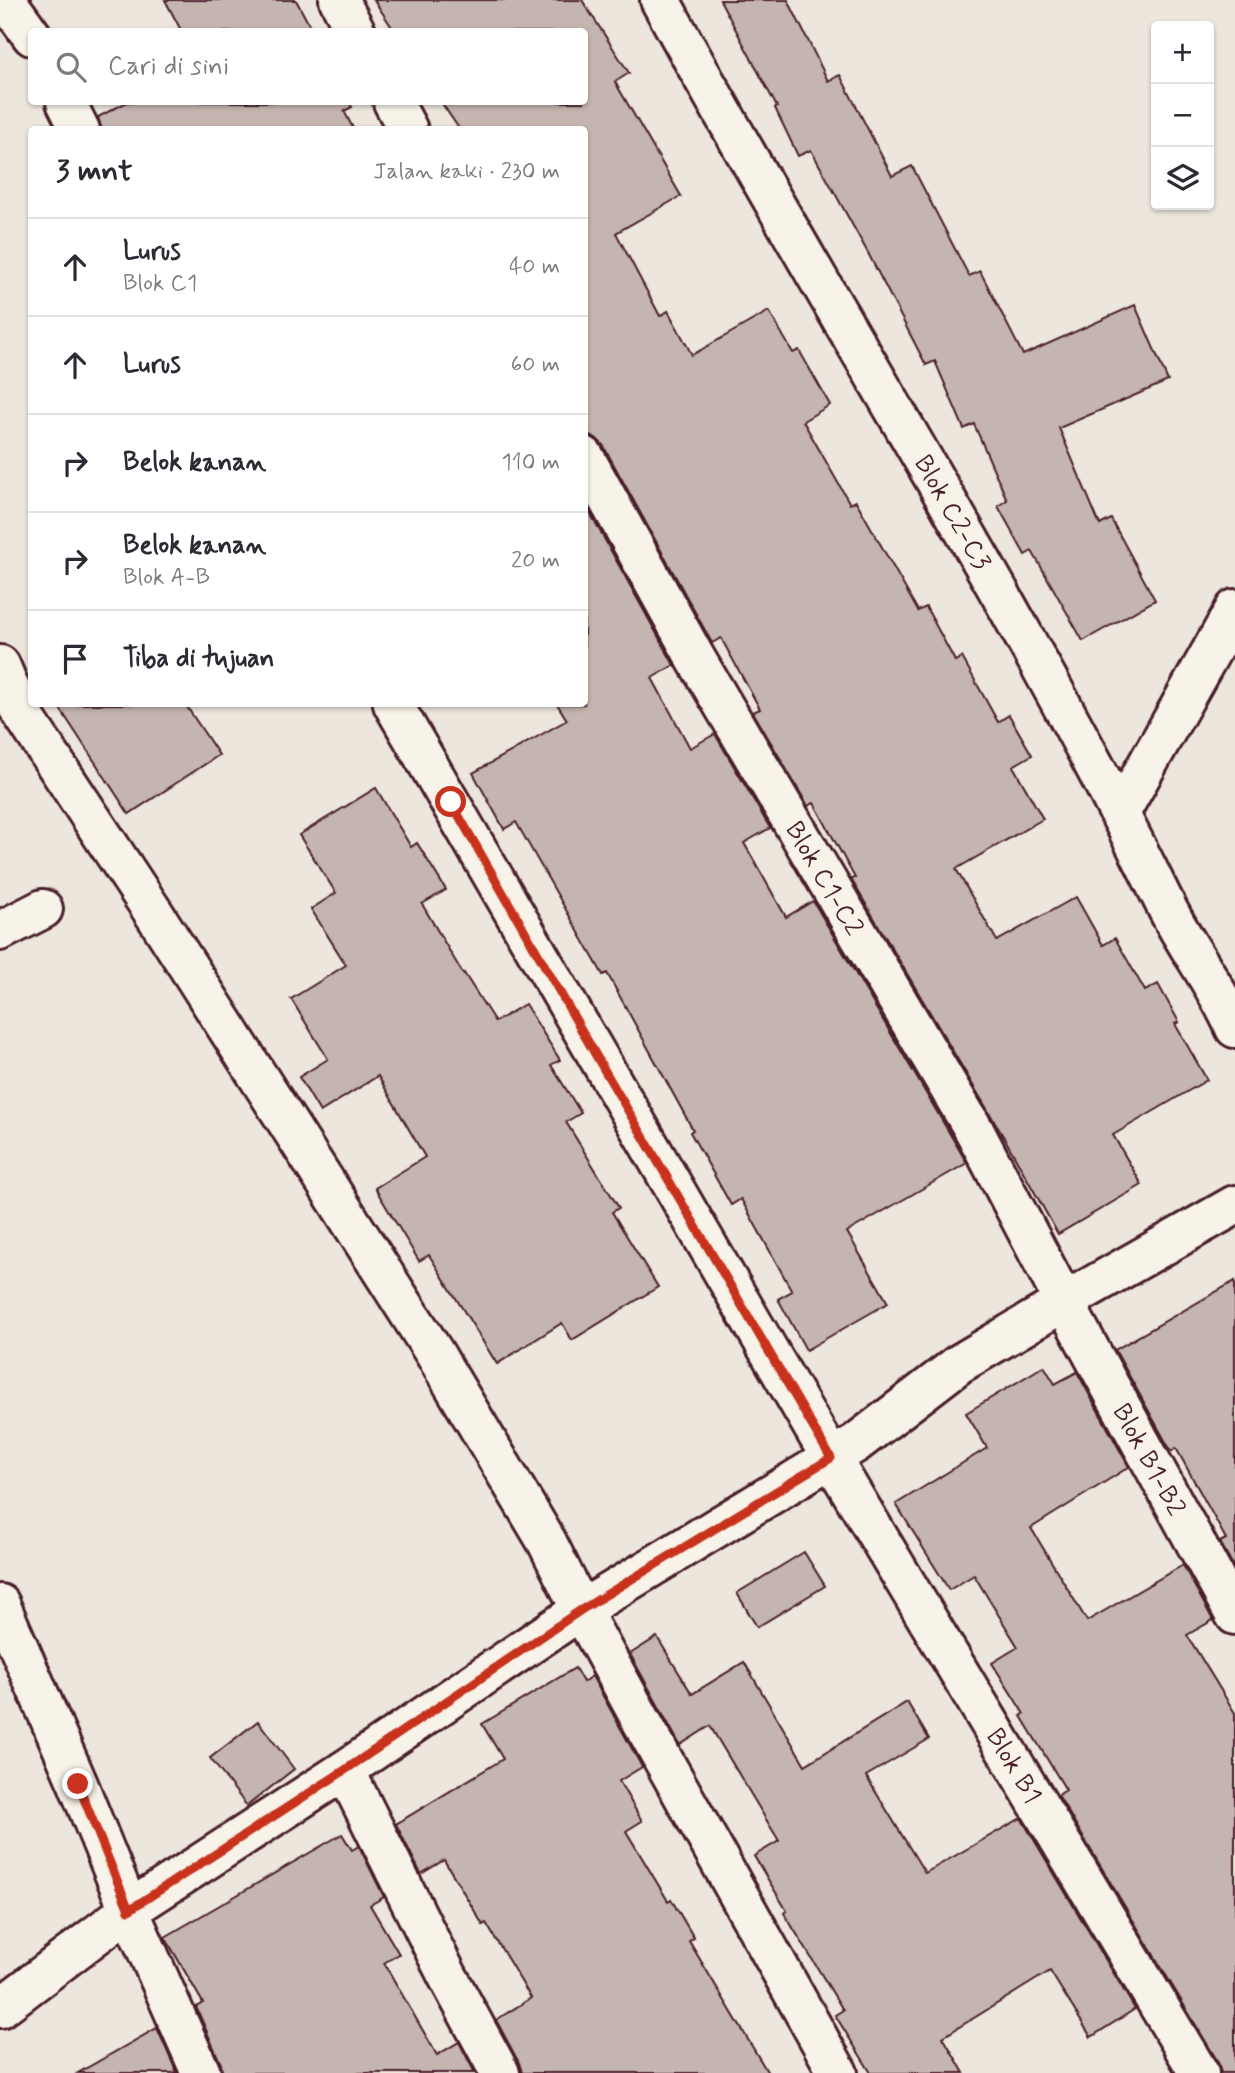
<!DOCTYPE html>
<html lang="id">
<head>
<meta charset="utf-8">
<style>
  :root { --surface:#fff; --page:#f2f2f3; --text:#2b2b33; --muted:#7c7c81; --line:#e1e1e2 }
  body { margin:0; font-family:Mynerve,sans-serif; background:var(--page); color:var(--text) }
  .controls { position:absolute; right:21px; top:21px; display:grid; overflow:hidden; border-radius:7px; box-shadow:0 2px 5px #0004 }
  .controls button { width:63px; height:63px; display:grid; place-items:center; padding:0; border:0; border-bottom:2px solid var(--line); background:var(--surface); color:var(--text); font:35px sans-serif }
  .stop { position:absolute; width:21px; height:21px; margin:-16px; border:5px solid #c8321e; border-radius:50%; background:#fff }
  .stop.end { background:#c8321e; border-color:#fff; box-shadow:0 2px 7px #0008 }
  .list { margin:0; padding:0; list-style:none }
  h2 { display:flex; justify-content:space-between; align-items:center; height:91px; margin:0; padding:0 28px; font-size:30px }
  h2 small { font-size:23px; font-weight:400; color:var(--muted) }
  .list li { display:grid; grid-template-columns:46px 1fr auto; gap:21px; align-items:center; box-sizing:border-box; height:98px; padding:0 28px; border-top:2px solid var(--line) }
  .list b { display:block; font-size:26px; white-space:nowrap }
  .list p { margin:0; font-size:23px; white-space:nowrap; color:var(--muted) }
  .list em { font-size:23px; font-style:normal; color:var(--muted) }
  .icon { flex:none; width:38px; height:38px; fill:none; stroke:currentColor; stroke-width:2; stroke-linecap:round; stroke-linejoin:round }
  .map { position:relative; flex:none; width:1235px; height:2073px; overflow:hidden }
  .search { position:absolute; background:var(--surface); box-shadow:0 2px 5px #0004; left:28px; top:28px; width:560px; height:77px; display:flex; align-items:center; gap:18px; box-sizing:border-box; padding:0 24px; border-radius:7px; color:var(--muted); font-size:26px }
  .panel { position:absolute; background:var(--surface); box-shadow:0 2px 5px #0004; left:28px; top:126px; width:560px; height:581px; border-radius:7px }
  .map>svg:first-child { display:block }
</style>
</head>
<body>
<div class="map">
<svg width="1235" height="2073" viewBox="0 0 1235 2073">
  <rect width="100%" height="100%" fill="#ece6dd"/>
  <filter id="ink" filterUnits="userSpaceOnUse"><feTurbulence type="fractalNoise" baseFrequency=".0143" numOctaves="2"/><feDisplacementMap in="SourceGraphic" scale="14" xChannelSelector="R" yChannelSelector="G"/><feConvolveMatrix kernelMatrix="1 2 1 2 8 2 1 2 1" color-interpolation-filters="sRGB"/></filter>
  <g filter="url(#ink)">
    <g fill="#c4b5b0" stroke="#4a1f2b" stroke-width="2">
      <path d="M 165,0 L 296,0 L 313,32 L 182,32 Z"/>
      <path d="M 374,0 L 582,0 L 629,73 L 615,82 L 681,196 L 616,233 L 660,316 L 668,311 L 692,355 L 769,311 L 793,353 L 799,350 L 830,405 L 803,421 L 850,504 L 856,501 L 918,611 L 926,607 L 955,661 L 962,657 L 998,722 L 1009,715 L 1032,755 L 1013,766 L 1043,819 L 956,869 L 997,941 L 1076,897 L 1103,945 L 1115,938 L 1145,991 L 1158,984 L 1179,1022 L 1175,1024 L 1207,1080 L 1113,1135 L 1142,1185 L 1058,1234 L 1006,1141 L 851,879 L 855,878 L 814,803 L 808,806 L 753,712 L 760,709 L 721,638 L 712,643 L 603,445 L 596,438 L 584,434 L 584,130 L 460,130 L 441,102 L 584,102 L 584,32 L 395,32 Z"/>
      <path d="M 720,0 L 788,0 L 828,81 L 840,75 L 892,176 L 912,166 L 969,276 L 980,271 L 1023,355 L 1135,305 L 1168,381 L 1059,428 L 1100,525 L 1111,519 L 1155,600 L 1083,641 L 1032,551 L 1025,555 L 998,506 L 1007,500 L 974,424 L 964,429 L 935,361 L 926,365 L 868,253 L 811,150 L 798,156 L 775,108 L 777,107 Z"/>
      <path d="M 127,102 L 349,102 L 352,107 L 344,111 L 354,130 L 102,130 L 98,117 Z"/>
      <path d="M 584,502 L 674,665 L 652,678 L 690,748 L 715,734 L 770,828 L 744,843 L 786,917 L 813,901 L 967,1163 L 847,1232 L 888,1303 L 806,1350 L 778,1299 L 792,1291 L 741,1199 L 731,1205 L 690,1132 L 693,1130 L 607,973 L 603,975 L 516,822 L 504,829 L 473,773 L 567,720 L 557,704 L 584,704 Z"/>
      <path d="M 57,704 L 185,704 L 219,755 L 129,814 Z"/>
      <path d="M 376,788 L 411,847 L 417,843 L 446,890 L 422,904 L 463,974 L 464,973 L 495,1022 L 525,1004 L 560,1060 L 551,1065 L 581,1113 L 566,1122 L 619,1208 L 612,1212 L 658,1287 L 572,1340 L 562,1323 L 497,1364 L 429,1255 L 419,1261 L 375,1188 L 425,1157 L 378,1076 L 320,1112 L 299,1077 L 328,1059 L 291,999 L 346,965 L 311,909 L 336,893 L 299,835 Z"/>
      <path d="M 1235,1281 L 1235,1569 L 1220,1542 L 1226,1539 L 1176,1448 L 1172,1451 L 1167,1444 L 1115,1350 Z"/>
      <path d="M 1044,1366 L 1055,1384 L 1077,1372 L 1129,1467 L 1031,1528 L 1087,1621 L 1183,1565 L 1213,1620 L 1187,1635 L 1235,1713 L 1235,2073 L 1221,2073 L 1218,2062 L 1058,1795 L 1066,1790 L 1021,1716 L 1024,1714 L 992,1663 L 1018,1647 L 974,1575 L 949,1590 L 896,1504 L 987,1448 L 966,1413 Z"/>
      <path d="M 804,1552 L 825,1586 L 757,1627 L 737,1593 Z"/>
      <path d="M 657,1637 L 692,1694 L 744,1662 L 805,1765 L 907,1702 L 929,1739 L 866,1776 L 925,1873 L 1021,1818 L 1135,2009 L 1091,2037 L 1050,1971 L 943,2037 L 964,2073 L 871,2073 L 835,2015 L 843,2010 L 784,1913 L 787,1911 L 754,1856 L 779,1841 L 710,1726 L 680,1745 L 630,1654 Z"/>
      <path d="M 575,1668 L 583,1682 L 592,1676 L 642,1767 L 619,1781 L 642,1821 L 626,1831 L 668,1901 L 671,1899 L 694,1938 L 689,1941 L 768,2073 L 522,2073 L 519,2063 L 496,2020 L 531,1998 L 486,1923 L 483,1925 L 444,1860 L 421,1874 L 396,1824 L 503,1759 L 482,1724 Z"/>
      <path d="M 258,1721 L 294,1769 L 247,1806 L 210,1758 Z"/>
      <path d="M 342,1834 L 352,1850 L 359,1846 L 384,1897 L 370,1905 L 399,1954 L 384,1963 L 437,2055 L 459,2042 L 475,2073 L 222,2073 L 221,2064 L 196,2007 L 203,2003 L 165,1937 Z"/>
      <path d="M 157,2028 L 177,2073 L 78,2073 Z"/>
    </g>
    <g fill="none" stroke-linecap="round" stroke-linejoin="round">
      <g stroke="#4a1f2b" stroke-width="44">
        <g id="minor">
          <path d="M 6,0 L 32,36"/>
          <path d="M 339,0 L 356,32"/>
          <path id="s1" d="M 660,0 C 825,303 1013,594 1165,904 C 1186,947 1216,984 1235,1028"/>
          <path d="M 66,102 L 80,130"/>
          <path d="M 393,102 L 408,130"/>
          <path id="s2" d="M 584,456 L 696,659 L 974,1130 L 1064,1302 L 1235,1615"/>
          <path d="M 0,665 L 18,707 L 157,918 L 435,1354 L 547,1542 L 581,1610 L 641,1720 L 838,2073"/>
          <path id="s3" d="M 393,704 L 831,1458 L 1199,2073"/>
          <path d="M 1120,813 L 1235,609"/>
          <path d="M 0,931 L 43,909"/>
          <path d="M 0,1604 L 78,1784 L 129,1910 L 201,2073"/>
          <path d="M 345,1770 L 447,1975 L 500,2073"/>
          <path d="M 0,2008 L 129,1910 L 345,1770 L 581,1610 L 856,1443 L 959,1364 L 1064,1302 L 1235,1205"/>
        </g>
      </g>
      <use href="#minor" stroke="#f7f3e8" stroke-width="38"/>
    </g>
  </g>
  <g fill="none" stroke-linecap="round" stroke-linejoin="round" filter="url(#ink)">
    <path stroke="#c8321e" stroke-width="9" d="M 78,1784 L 129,1910 L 345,1770 L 581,1610 L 831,1458 L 602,1066 L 451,802"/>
  </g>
  <g text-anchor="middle" stroke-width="5" stroke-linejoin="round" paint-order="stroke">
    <g font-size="26" fill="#4a1f2b" stroke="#f7f3e8">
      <text dy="9" stroke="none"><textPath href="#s1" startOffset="590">Blok C2-C3</textPath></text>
      <text dy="9" stroke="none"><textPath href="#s2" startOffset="486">Blok C1-C2</textPath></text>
      <text dy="9" stroke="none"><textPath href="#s2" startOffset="1152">Blok B1-B2</textPath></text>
      <text dy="9" stroke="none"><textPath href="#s3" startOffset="1230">Blok B1</textPath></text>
    </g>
  </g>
</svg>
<div class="controls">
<button>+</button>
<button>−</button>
<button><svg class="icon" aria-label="layers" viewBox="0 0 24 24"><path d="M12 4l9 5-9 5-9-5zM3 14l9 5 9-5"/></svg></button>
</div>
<div class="stop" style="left:451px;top:802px"></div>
<div class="stop end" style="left:78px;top:1784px"></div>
<div class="search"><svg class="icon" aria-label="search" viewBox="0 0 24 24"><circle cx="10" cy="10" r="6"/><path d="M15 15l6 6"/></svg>Cari di sini</div>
<section class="panel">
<h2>3 mnt<small>Jalan kaki · 230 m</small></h2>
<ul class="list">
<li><svg class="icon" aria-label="ahead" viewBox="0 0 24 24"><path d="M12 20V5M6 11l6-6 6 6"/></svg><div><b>Lurus</b><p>Blok C1</p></div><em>40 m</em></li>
<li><svg class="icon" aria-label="ahead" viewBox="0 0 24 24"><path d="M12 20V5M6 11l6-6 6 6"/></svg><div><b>Lurus</b></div><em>60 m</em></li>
<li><svg class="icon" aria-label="right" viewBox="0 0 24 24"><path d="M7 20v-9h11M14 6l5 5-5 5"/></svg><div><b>Belok kanan</b></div><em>110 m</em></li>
<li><svg class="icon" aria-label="right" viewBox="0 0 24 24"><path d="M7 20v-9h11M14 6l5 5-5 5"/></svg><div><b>Belok kanan</b><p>Blok A-B</p></div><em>20 m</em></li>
<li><svg class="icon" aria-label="arrive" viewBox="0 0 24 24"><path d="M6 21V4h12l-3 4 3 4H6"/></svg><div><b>Tiba di tujuan</b></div></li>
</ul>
</section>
</div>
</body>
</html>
